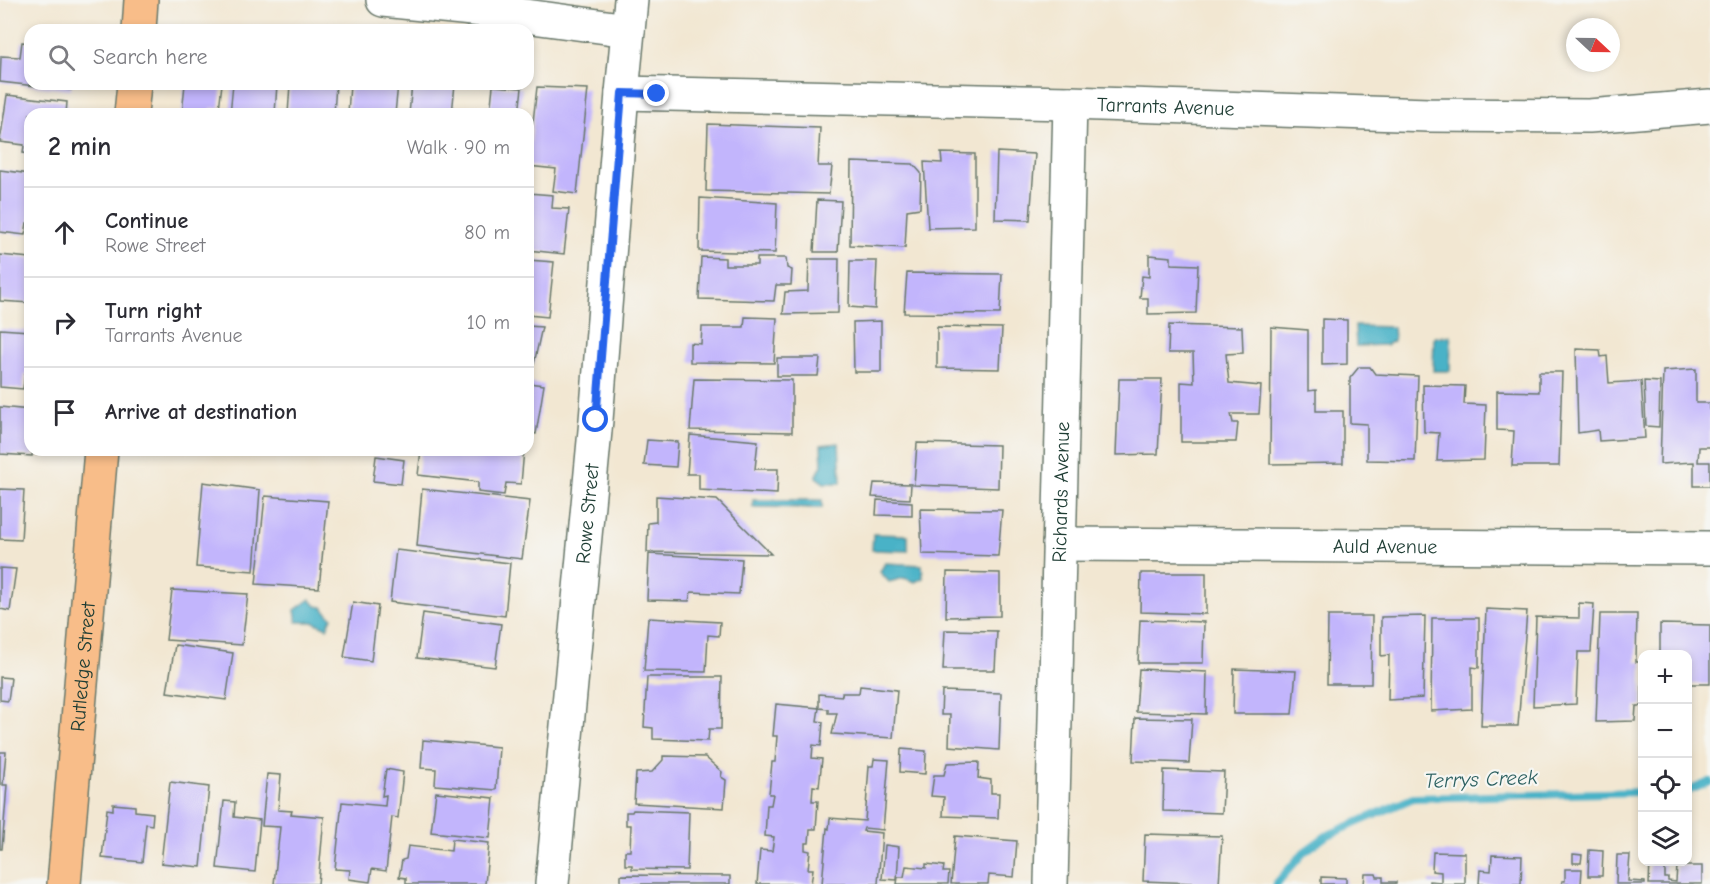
<!DOCTYPE html>
<html lang="en">
<head>
<meta charset="utf-8">
<style>
  :root { --surface:#fff; --page:#f2f2f3; --text:#2b2b33; --muted:#7c7c81; --line:#e1e1e2 }
  body { margin:0; font-family:"Comic Neue",sans-serif; background:var(--page); color:var(--text) }
  .controls { position:absolute; right:18px; bottom:18px; display:grid; overflow:hidden; border-radius:12px; box-shadow:0 3px 9px #0003 }
  .controls button { width:54px; height:54px; display:grid; place-items:center; padding:0; border:0; border-bottom:2px solid var(--line); background:var(--surface); color:var(--text); font:30px sans-serif }
  .compass { position:absolute; left:1566px; top:18px; width:54px; height:54px; border-radius:50%; background:var(--surface); box-shadow:0 3px 9px #0003; rotate:112deg }
  .stop { position:absolute; width:18px; height:18px; margin:-14px; border:4px solid #2563eb; border-radius:50%; background:#fff }
  .stop.end { background:#2563eb; border-color:#fff; box-shadow:0 2px 6px #0008 }
  .list { margin:0; padding:0; list-style:none }
  h2 { display:flex; justify-content:space-between; align-items:center; height:78px; margin:0; padding:0 24px; font-size:26px }
  h2 small { font-size:20px; font-weight:400; color:var(--muted) }
  .list li { display:grid; grid-template-columns:39px 1fr auto; gap:18px; align-items:center; box-sizing:border-box; height:90px; padding:0 24px; border-top:2px solid var(--line) }
  .list b { display:block; font-size:22px; white-space:nowrap }
  .list p { margin:0; font-size:20px; white-space:nowrap; color:var(--muted) }
  .list em { font-size:20px; font-style:normal; color:var(--muted) }
  .icon { flex:none; width:33px; height:33px; fill:none; stroke:currentColor; stroke-width:2; stroke-linecap:round; stroke-linejoin:round }
  .map { position:relative; flex:none; width:1710px; height:884px; overflow:hidden }
  .search { position:absolute; background:var(--surface); box-shadow:0 3px 9px #0003; left:24px; top:24px; width:510px; height:66px; display:flex; align-items:center; gap:15px; box-sizing:border-box; padding:0 21px; border-radius:18px; color:var(--muted); font-size:22px }
  .panel { position:absolute; background:var(--surface); box-shadow:0 3px 9px #0003; left:24px; top:108px; width:510px; height:348px; border-radius:18px }
  .map>svg:first-child { display:block }
</style>
</head>
<body>
<div class="map">
<svg width="1710" height="884" viewBox="0 0 1710 884">
  <rect width="100%" height="100%" fill="#f6f6f2"/>
  <filter id="ink" filterUnits="userSpaceOnUse"><feTurbulence type="fractalNoise" baseFrequency=".0167" numOctaves="2"/><feDisplacementMap in="SourceGraphic" scale="12" xChannelSelector="R" yChannelSelector="G"/><feConvolveMatrix kernelMatrix="1 2 1 2 8 2 1 2 1" color-interpolation-filters="sRGB"/></filter>
  <filter id="wash" filterUnits="userSpaceOnUse"><feTurbulence type="fractalNoise" baseFrequency=".008" numOctaves="4" result="noise"/><feDisplacementMap in="SourceGraphic" scale="24" xChannelSelector="R" yChannelSelector="G"/><feGaussianBlur stdDeviation="1.35" result="paint"/><feColorMatrix in="noise" values="0 0 0 0 0 0 0 0 0 0 0 0 0 0 0 0 0 1.4 0 .05"/><feComposite in="paint" operator="in"/></filter>
  <g filter="url(#wash)">
    <rect width="100%" height="100%" fill="#f2e7d2"/>
    <g fill="#49b2c7" stroke="#34787e" stroke-width="1.5">
      <path d="M 1355,326 L 1393,327 L 1394,340 L 1386,345 L 1356,346 Z"/>
      <path d="M 1451,336 L 1450,371 L 1433,371 L 1434,337 Z"/>
      <path d="M 839,443 L 841,483 L 824,483 L 816,477 L 822,465 L 821,445 Z"/>
      <path d="M 753,500 L 822,500 L 822,508 L 753,507 Z"/>
      <path d="M 873,534 L 908,535 L 908,551 L 872,550 Z"/>
      <path d="M 885,563 L 922,565 L 923,578 L 915,582 L 904,578 L 889,582 L 880,572 Z"/>
      <path d="M 310,599 L 316,606 L 323,607 L 327,613 L 332,617 L 327,628 L 314,622 L 297,622 L 295,610 Z"/>
    </g>
    <g fill="none" stroke-linecap="round" stroke-linejoin="round">
      <g stroke="#49b2c7" stroke-width="8">
        <path d="M 1688,791 L 1710,782"/>
        <path d="M 1276,884 L 1304,852 L 1326,836 L 1413,798 L 1642,792"/>
      </g>
    </g>
    <g id="blocks">
      <g fill="#c2b5fc">
        <path d="M 22,42 L 30,43 L 30,84 L 71,84 L 71,90 L 0,82 L 1,56 L 20,57 Z"/>
        <path d="M 185,84 L 222,84 L 219,109 L 211,108 L 211,114 L 182,114 Z"/>
        <path d="M 233,84 L 277,84 L 275,114 L 230,114 Z"/>
        <path d="M 290,84 L 336,84 L 334,114 L 288,114 Z"/>
        <path d="M 350,84 L 398,84 L 395,114 L 348,114 Z"/>
        <path d="M 412,84 L 455,84 L 452,114 L 409,114 Z"/>
        <path d="M 493,86 L 522,88 L 519,114 L 490,114 Z"/>
        <path d="M 537,87 L 588,89 L 577,194 L 553,191 L 556,169 L 528,166 Z"/>
        <path d="M 7,95 L 67,102 L 66,114 L 30,114 L 30,154 L 23,153 L 24,145 L 0,142 Z"/>
        <path d="M 708,124 L 820,128 L 818,166 L 832,166 L 829,194 L 706,191 Z"/>
        <path d="M 997,152 L 1035,154 L 1030,220 L 995,219 Z"/>
        <path d="M 941,153 L 975,154 L 975,227 L 928,228 L 924,162 L 942,163 Z"/>
        <path d="M 851,162 L 913,164 L 921,173 L 920,208 L 907,210 L 905,248 L 850,245 Z"/>
        <path d="M 0,170 L 30,174 L 30,224 L 27,223 L 25,235 L 0,232 Z"/>
        <path d="M 528,193 L 553,195 L 552,208 L 569,209 L 564,254 L 528,250 Z"/>
        <path d="M 700,198 L 777,203 L 775,253 L 699,251 Z"/>
        <path d="M 817,200 L 841,201 L 838,252 L 814,252 Z"/>
        <path d="M 0,255 L 30,258 L 30,303 L 0,301 Z"/>
        <path d="M 1149,255 L 1171,257 L 1171,264 L 1198,265 L 1196,313 L 1148,314 L 1148,298 L 1140,298 L 1142,276 L 1149,277 Z"/>
        <path d="M 701,257 L 725,258 L 725,265 L 757,265 L 757,258 L 786,258 L 787,268 L 792,270 L 791,285 L 776,285 L 774,301 L 699,299 Z"/>
        <path d="M 809,259 L 839,259 L 838,313 L 783,314 L 785,292 L 808,291 Z"/>
        <path d="M 528,260 L 554,262 L 548,317 L 528,315 Z"/>
        <path d="M 850,261 L 877,261 L 875,309 L 849,307 Z"/>
        <path d="M 907,273 L 1002,274 L 1000,314 L 904,313 Z"/>
        <path d="M 745,317 L 777,318 L 774,363 L 690,362 L 690,343 L 701,344 L 702,327 L 744,327 Z"/>
        <path d="M 1322,319 L 1347,320 L 1347,364 L 1322,365 Z"/>
        <path d="M 881,321 L 881,372 L 854,372 L 853,322 Z"/>
        <path d="M 1169,325 L 1242,327 L 1243,353 L 1226,354 L 1229,383 L 1261,386 L 1259,414 L 1231,414 L 1233,423 L 1238,423 L 1236,442 L 1181,442 L 1181,382 L 1194,383 L 1193,353 L 1168,353 Z"/>
        <path d="M 528,326 L 542,327 L 534,364 L 528,363 Z"/>
        <path d="M 937,327 L 1002,328 L 1000,369 L 937,368 Z"/>
        <path d="M 1271,327 L 1308,330 L 1308,391 L 1316,390 L 1316,411 L 1343,411 L 1343,463 L 1270,464 Z"/>
        <path d="M 0,329 L 29,331 L 28,348 L 30,348 L 30,375 L 25,374 L 23,389 L 0,387 Z"/>
        <path d="M 1576,349 L 1600,350 L 1601,357 L 1607,356 L 1609,383 L 1641,381 L 1645,438 L 1599,441 L 1598,430 L 1578,433 Z"/>
        <path d="M 777,358 L 820,358 L 818,376 L 777,376 Z"/>
        <path d="M 1359,367 L 1370,367 L 1375,374 L 1418,376 L 1415,461 L 1367,460 L 1367,424 L 1350,423 L 1350,378 Z"/>
        <path d="M 1696,369 L 1696,403 L 1710,403 L 1710,447 L 1699,447 L 1698,462 L 1710,462 L 1710,486 L 1694,486 L 1694,462 L 1660,464 L 1663,371 Z"/>
        <path d="M 1539,372 L 1562,372 L 1559,466 L 1512,466 L 1514,431 L 1497,430 L 1497,391 L 1539,392 Z"/>
        <path d="M 694,379 L 792,380 L 792,432 L 690,430 Z"/>
        <path d="M 1119,379 L 1162,379 L 1158,454 L 1116,455 Z"/>
        <path d="M 1644,381 L 1660,382 L 1659,427 L 1646,426 Z"/>
        <path d="M 528,383 L 544,385 L 536,434 L 528,433 Z"/>
        <path d="M 1423,385 L 1465,386 L 1464,404 L 1486,405 L 1484,460 L 1437,461 L 1439,433 L 1424,432 Z"/>
        <path d="M 0,407 L 30,410 L 30,450 L 33,450 L 32,456 L 0,454 Z"/>
        <path d="M 690,435 L 758,441 L 755,469 L 778,469 L 777,494 L 699,490 L 699,474 L 687,474 Z"/>
        <path d="M 647,440 L 678,442 L 676,467 L 644,465 Z"/>
        <path d="M 917,443 L 999,445 L 998,488 L 914,485 Z"/>
        <path d="M 421,450 L 524,450 L 521,484 L 506,483 L 504,495 L 478,492 L 478,482 L 418,475 Z"/>
        <path d="M 376,456 L 404,460 L 401,484 L 373,481 Z"/>
        <path d="M 203,482 L 260,490 L 254,571 L 196,567 Z"/>
        <path d="M 874,483 L 911,484 L 910,499 L 872,497 Z"/>
        <path d="M 0,489 L 24,490 L 21,540 L 0,539 Z"/>
        <path d="M 422,489 L 530,501 L 522,559 L 417,546 Z"/>
        <path d="M 265,496 L 328,501 L 319,588 L 256,584 Z"/>
        <path d="M 656,496 L 717,500 L 771,554 L 647,552 L 648,523 L 656,522 Z"/>
        <path d="M 877,500 L 912,502 L 912,516 L 876,515 Z"/>
        <path d="M 920,509 L 1002,510 L 998,556 L 922,554 Z"/>
        <path d="M 396,550 L 510,563 L 505,616 L 390,602 Z"/>
        <path d="M 649,554 L 742,559 L 739,594 L 691,592 L 689,601 L 647,600 Z"/>
        <path d="M 0,568 L 16,569 L 10,611 L 0,609 Z"/>
        <path d="M 947,572 L 1000,573 L 1000,616 L 946,617 Z"/>
        <path d="M 1141,573 L 1206,573 L 1206,614 L 1140,612 Z"/>
        <path d="M 172,590 L 248,594 L 242,645 L 166,640 Z"/>
        <path d="M 353,602 L 378,606 L 371,661 L 344,657 Z"/>
        <path d="M 1579,603 L 1594,604 L 1591,652 L 1578,652 L 1576,704 L 1533,706 L 1536,617 L 1579,618 Z"/>
        <path d="M 1486,609 L 1527,611 L 1518,726 L 1481,726 Z"/>
        <path d="M 423,613 L 501,624 L 495,667 L 417,658 Z"/>
        <path d="M 1600,614 L 1637,614 L 1636,662 L 1642,662 L 1642,706 L 1636,706 L 1635,721 L 1596,722 Z"/>
        <path d="M 1328,616 L 1372,616 L 1371,684 L 1327,684 Z"/>
        <path d="M 1425,616 L 1423,698 L 1388,700 L 1389,655 L 1381,656 L 1381,617 Z"/>
        <path d="M 648,618 L 720,622 L 719,636 L 708,635 L 706,672 L 644,671 Z"/>
        <path d="M 1432,618 L 1479,618 L 1479,668 L 1472,667 L 1472,709 L 1431,711 Z"/>
        <path d="M 1140,620 L 1204,622 L 1203,663 L 1138,663 Z"/>
        <path d="M 1660,624 L 1710,625 L 1710,684 L 1688,684 L 1688,654 L 1660,654 Z"/>
        <path d="M 945,630 L 997,631 L 995,670 L 943,670 Z"/>
        <path d="M 175,645 L 233,653 L 226,700 L 167,692 Z"/>
        <path d="M 1139,669 L 1207,672 L 1206,714 L 1136,712 Z"/>
        <path d="M 1234,669 L 1296,671 L 1292,714 L 1233,714 Z"/>
        <path d="M 0,677 L 11,678 L 8,701 L 0,700 Z"/>
        <path d="M 647,677 L 722,677 L 721,729 L 709,729 L 708,741 L 653,739 L 653,728 L 644,727 Z"/>
        <path d="M 860,686 L 897,690 L 893,738 L 832,734 L 837,713 L 828,713 L 828,709 L 819,708 L 819,694 L 842,696 L 842,693 L 859,693 Z"/>
        <path d="M 942,691 L 1001,693 L 999,750 L 949,746 L 950,715 L 941,715 Z"/>
        <path d="M 776,704 L 819,708 L 817,721 L 823,722 L 821,746 L 813,745 L 812,758 L 822,759 L 819,787 L 813,786 L 812,801 L 818,801 L 816,829 L 810,829 L 809,843 L 805,843 L 805,850 L 810,851 L 808,869 L 813,869 L 811,884 L 757,884 L 760,850 L 772,851 L 774,837 L 765,836 L 767,805 L 771,805 L 773,794 L 769,794 L 772,762 L 775,762 L 777,736 L 773,736 Z"/>
        <path d="M 1135,718 L 1192,719 L 1189,763 L 1133,761 Z"/>
        <path d="M 423,740 L 499,747 L 496,790 L 435,785 L 436,769 L 421,768 Z"/>
        <path d="M 901,749 L 926,751 L 925,774 L 900,772 Z"/>
        <path d="M 0,752 L 6,752 L 3,785 L 7,785 L 2,849 L 0,849 Z"/>
        <path d="M 663,756 L 705,757 L 722,772 L 721,777 L 726,780 L 724,808 L 634,803 L 636,773 L 652,772 L 663,760 Z"/>
        <path d="M 874,759 L 889,760 L 883,830 L 864,828 L 863,831 L 882,833 L 878,884 L 822,884 L 827,828 L 829,829 L 830,818 L 865,821 L 869,766 L 873,766 Z"/>
        <path d="M 979,762 L 978,778 L 991,780 L 991,793 L 999,793 L 998,818 L 943,816 L 944,797 L 931,796 L 934,775 L 944,775 L 947,763 Z"/>
        <path d="M 386,769 L 403,772 L 398,818 L 392,817 L 386,871 L 372,869 L 370,882 L 349,879 L 350,870 L 335,869 L 342,802 L 385,806 L 386,795 L 382,796 Z"/>
        <path d="M 1164,770 L 1224,772 L 1222,813 L 1163,811 Z"/>
        <path d="M 267,774 L 281,775 L 278,810 L 292,811 L 291,814 L 324,817 L 318,884 L 274,884 L 280,827 L 262,826 Z"/>
        <path d="M 170,782 L 209,787 L 201,867 L 161,863 Z"/>
        <path d="M 436,792 L 494,798 L 490,838 L 431,832 Z"/>
        <path d="M 224,801 L 235,802 L 234,817 L 260,820 L 255,872 L 217,868 Z"/>
        <path d="M 113,804 L 135,806 L 135,811 L 153,813 L 152,825 L 146,824 L 142,862 L 102,858 L 107,809 L 113,810 Z"/>
        <path d="M 633,810 L 689,812 L 687,870 L 632,869 L 632,865 L 625,865 L 625,851 L 630,851 L 631,825 L 626,825 L 626,812 L 632,812 Z"/>
        <path d="M 1145,834 L 1222,836 L 1219,884 L 1143,881 Z"/>
        <path d="M 955,836 L 1017,841 L 1014,877 L 989,875 L 988,884 L 951,884 Z"/>
        <path d="M 452,839 L 489,843 L 485,884 L 406,884 L 406,878 L 399,877 L 402,860 L 406,859 L 408,846 L 451,851 Z"/>
        <path d="M 885,845 L 899,847 L 897,880 L 882,879 Z"/>
        <path d="M 1589,850 L 1603,851 L 1602,876 L 1588,876 Z"/>
        <path d="M 1433,852 L 1465,853 L 1465,884 L 1429,884 L 1429,881 L 1441,882 L 1441,872 L 1432,871 Z"/>
        <path d="M 1573,854 L 1582,855 L 1581,863 L 1573,863 Z"/>
        <path d="M 1492,855 L 1522,856 L 1521,884 L 1479,884 L 1480,870 L 1491,871 Z"/>
        <path d="M 1617,855 L 1630,855 L 1628,881 L 1645,882 L 1645,884 L 1616,884 Z"/>
        <path d="M 1650,862 L 1665,862 L 1665,878 L 1668,878 L 1668,881 L 1676,882 L 1677,866 L 1702,866 L 1702,884 L 1649,884 Z"/>
        <path d="M 926,864 L 944,866 L 943,872 L 949,872 L 948,884 L 897,884 L 898,877 L 904,877 L 906,866 L 926,868 Z"/>
        <path d="M 1565,869 L 1582,869 L 1581,884 L 1562,884 L 1562,881 L 1565,881 Z"/>
        <path d="M 1365,874 L 1376,874 L 1377,877 L 1383,877 L 1383,882 L 1396,882 L 1396,884 L 1364,884 Z"/>
        <path d="M 621,875 L 730,876 L 730,884 L 621,884 Z"/>
        <path d="M 1321,877 L 1346,878 L 1346,884 L 1321,884 Z"/>
      </g>
    </g>
  </g>
  <g filter="url(#ink)">
    <use href="#blocks" fill-opacity="0" stroke="#69786b" stroke-width="1.5"/>
    <g fill="none" stroke-linecap="round" stroke-linejoin="round">
      <g stroke="#69786b" stroke-width="36">
        <g id="minor">
          <path d="M 383,0 L 482,10 L 628,30"/>
          <path id="s1" d="M 622,93 L 1070,103 L 1429,115 L 1589,116 L 1710,106"/>
          <path id="s2" d="M 1059,544 L 1710,548"/>
          <path id="s3" d="M 552,884 L 596,420 L 622,93 L 631,0"/>
          <path id="s4" d="M 1051,884 L 1070,103"/>
        </g>
      </g>
      <g stroke="#69786b" stroke-width="36">
        <g id="major">
          <path d="M 139,30 L 141,0"/>
          <path d="M 131,114 L 134,84"/>
          <path id="s5" d="M 64,884 L 101,450"/>
        </g>
      </g>
      <use href="#minor" stroke="#fff" stroke-width="33"/>
      <use href="#major" stroke="#f8bd89" stroke-width="33"/>
    </g>
  </g>
  <g fill="none" stroke-linecap="round" stroke-linejoin="round" filter="url(#ink)">
    <path stroke="#2563eb" stroke-width="8" d="M 596,420 L 622,93 L 657,94"/>
  </g>
  <g text-anchor="middle" stroke-width="4.5" stroke-linejoin="round" paint-order="stroke">
    <g font-size="20" fill="#1f3d34" stroke="#f6f6f2">
      <text dy="7" stroke="none"><textPath href="#s1" startOffset="544">Tarrants Avenue</textPath></text>
      <text dy="7" stroke="none"><textPath href="#s4" startOffset="392">Richards Avenue</textPath></text>
      <text dy="7" stroke="none"><textPath href="#s3" startOffset="372">Rowe Street</textPath></text>
      <text dy="7" stroke="none"><textPath href="#s2" startOffset="326">Auld Avenue</textPath></text>
      <text dy="7" stroke="none"><textPath href="#s5" startOffset="218">Rutledge Street</textPath></text>
    </g>
    <g font-size="21" font-style="italic" fill="#2c6060" stroke="#f6f6f2">
      <text transform="translate(1481 779) rotate(-2)" y="7">Terrys Creek</text>
    </g>
  </g>
</svg>
<div class="controls">
<button>+</button>
<button>−</button>
<button><svg class="icon" aria-label="locate" viewBox="0 0 24 24"><circle cx="12" cy="12" r="6"/><path d="M12 2v4M12 18v4M2 12h4M18 12h4"/></svg></button>
<button><svg class="icon" aria-label="layers" viewBox="0 0 24 24"><path d="M12 4l9 5-9 5-9-5zM3 14l9 5 9-5"/></svg></button>
</div>
<svg class="compass" viewBox="-18 -18 36 36"><path d="M0-13l5 13h-10z" fill="#e53935"/><path d="M0 13l5-13h-10z" fill="#7c7c81"/></svg>
<div class="stop" style="left:596px;top:420px"></div>
<div class="stop end" style="left:657px;top:94px"></div>
<div class="search"><svg class="icon" aria-label="search" viewBox="0 0 24 24"><circle cx="10" cy="10" r="6"/><path d="M15 15l6 6"/></svg>Search here</div>
<section class="panel">
<h2>2 min<small>Walk · 90 m</small></h2>
<ul class="list">
<li><svg class="icon" aria-label="ahead" viewBox="0 0 24 24"><path d="M12 20V5M6 11l6-6 6 6"/></svg><div><b>Continue</b><p>Rowe Street</p></div><em>80 m</em></li>
<li><svg class="icon" aria-label="right" viewBox="0 0 24 24"><path d="M7 20v-9h11M14 6l5 5-5 5"/></svg><div><b>Turn right</b><p>Tarrants Avenue</p></div><em>10 m</em></li>
<li><svg class="icon" aria-label="arrive" viewBox="0 0 24 24"><path d="M6 21V4h12l-3 4 3 4H6"/></svg><div><b>Arrive at destination</b></div></li>
</ul>
</section>
</div>
</body>
</html>
